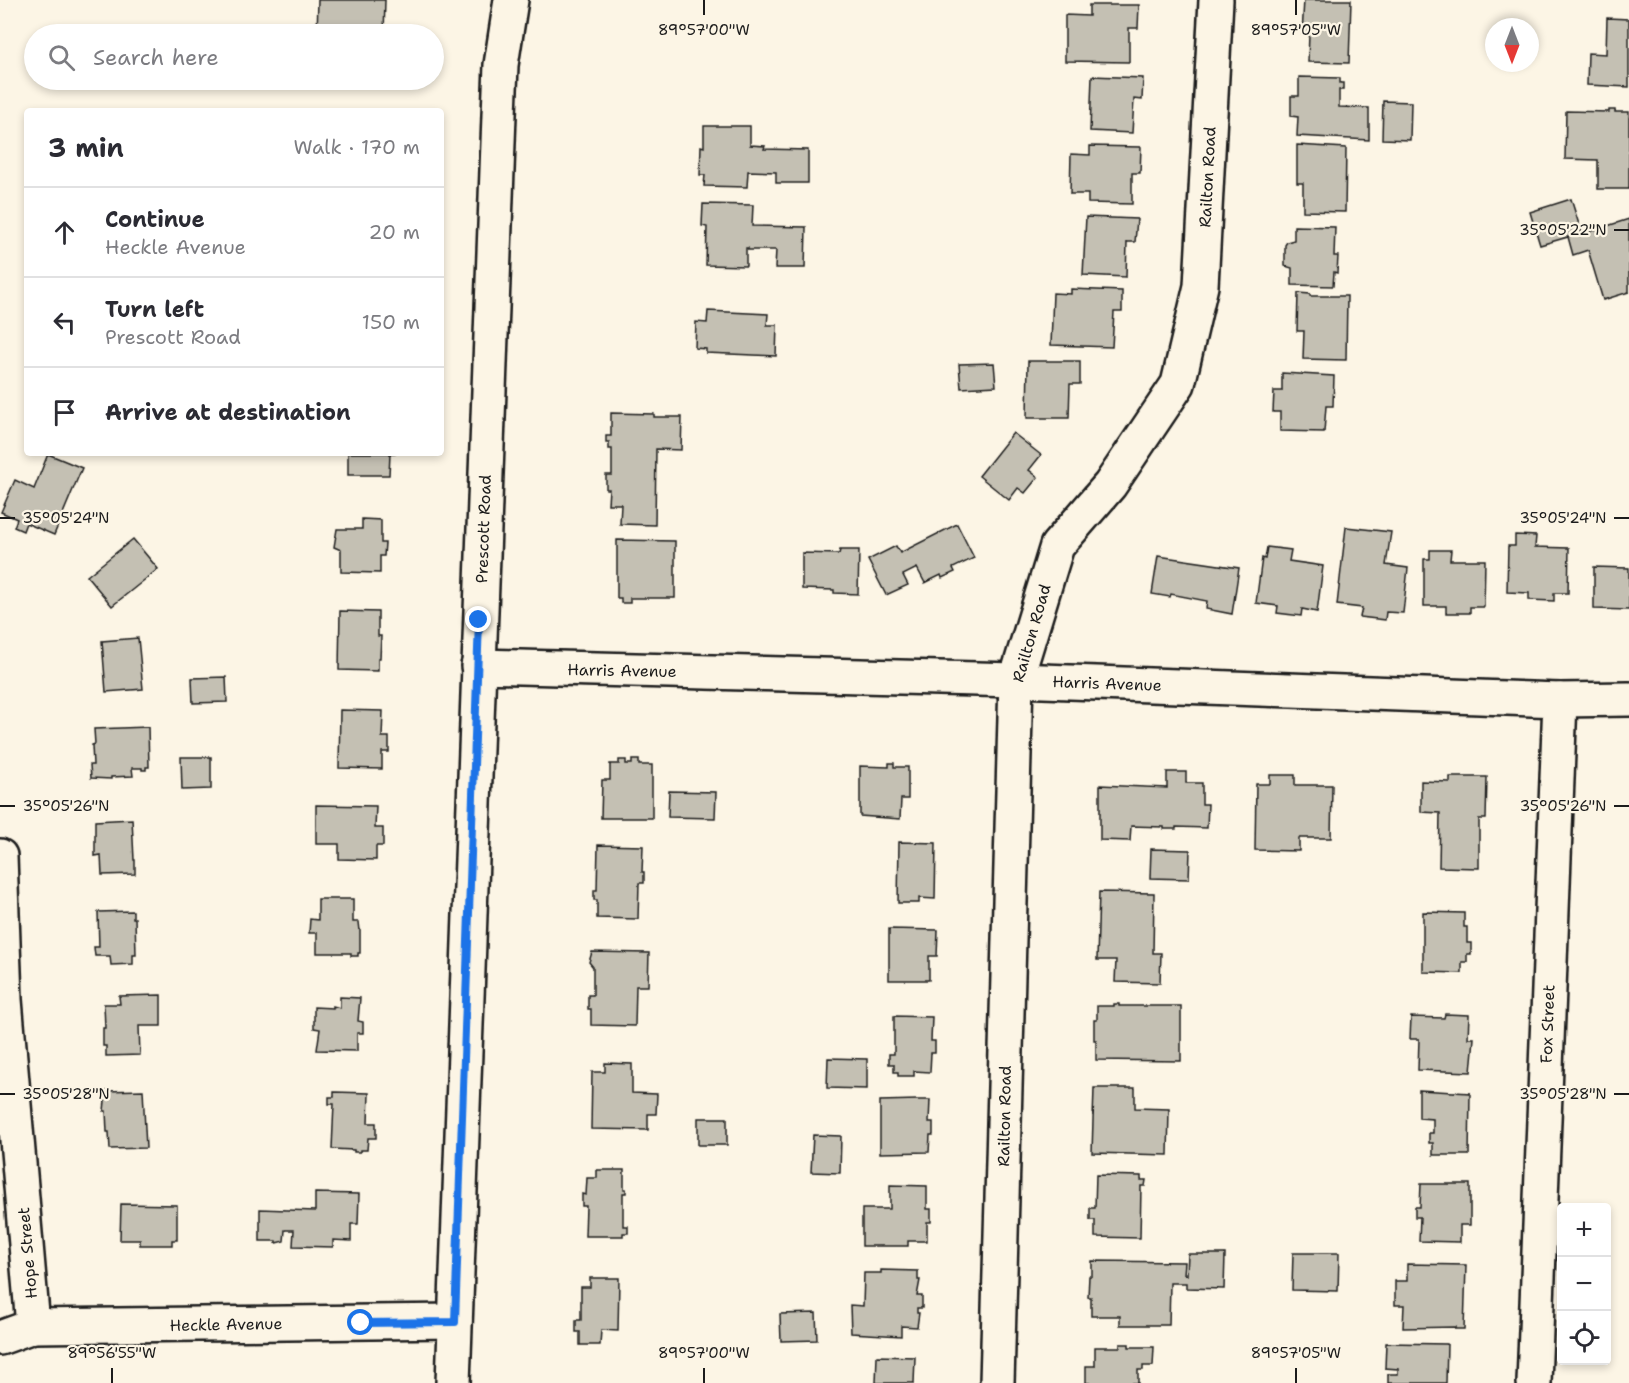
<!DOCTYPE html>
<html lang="en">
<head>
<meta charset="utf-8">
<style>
  :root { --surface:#fff; --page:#f7f7f7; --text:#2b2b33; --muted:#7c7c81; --line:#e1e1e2 }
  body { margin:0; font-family:"Shantell Sans",sans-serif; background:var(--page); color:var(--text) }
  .controls { position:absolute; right:18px; bottom:18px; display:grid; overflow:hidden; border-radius:6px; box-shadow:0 3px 9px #0003 }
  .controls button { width:54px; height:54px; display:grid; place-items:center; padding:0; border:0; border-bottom:2px solid var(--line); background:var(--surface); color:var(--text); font:30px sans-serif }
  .compass { position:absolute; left:1485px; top:18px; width:54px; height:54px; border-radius:50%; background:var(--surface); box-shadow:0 3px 9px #0003; rotate:180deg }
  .stop { position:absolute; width:18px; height:18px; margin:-14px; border:4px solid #1a73e8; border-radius:50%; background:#fff }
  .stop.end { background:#1a73e8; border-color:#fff; box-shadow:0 2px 6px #0008 }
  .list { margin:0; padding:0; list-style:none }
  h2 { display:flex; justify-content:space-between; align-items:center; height:78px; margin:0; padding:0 24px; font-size:26px }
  h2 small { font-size:20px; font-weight:400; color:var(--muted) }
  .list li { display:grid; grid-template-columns:39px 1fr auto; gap:18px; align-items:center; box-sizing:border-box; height:90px; padding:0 24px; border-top:2px solid var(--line) }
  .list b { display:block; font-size:22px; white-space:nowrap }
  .list p { margin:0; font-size:20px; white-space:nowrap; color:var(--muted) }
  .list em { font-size:20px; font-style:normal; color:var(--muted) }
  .icon { flex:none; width:33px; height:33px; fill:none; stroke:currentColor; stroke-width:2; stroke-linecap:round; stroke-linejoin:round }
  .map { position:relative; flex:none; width:1629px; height:1383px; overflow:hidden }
  .search { position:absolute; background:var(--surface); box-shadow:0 3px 9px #0003; left:24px; top:24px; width:420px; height:66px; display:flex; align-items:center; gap:15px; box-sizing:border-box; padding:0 21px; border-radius:33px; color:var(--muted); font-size:22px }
  .panel { position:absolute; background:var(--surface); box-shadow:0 3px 9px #0003; left:24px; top:108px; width:420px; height:348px; border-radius:6px }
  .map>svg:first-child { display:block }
</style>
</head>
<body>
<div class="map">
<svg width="1629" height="1383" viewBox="0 0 1629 1383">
  <rect width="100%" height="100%" fill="#fcf5e5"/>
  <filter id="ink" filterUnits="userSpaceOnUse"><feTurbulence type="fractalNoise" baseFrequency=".0167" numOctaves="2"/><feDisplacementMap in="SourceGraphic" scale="12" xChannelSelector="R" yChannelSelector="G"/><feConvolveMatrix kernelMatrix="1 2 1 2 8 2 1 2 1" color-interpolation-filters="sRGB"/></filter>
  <g filter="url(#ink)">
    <g fill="#c4c0b3" stroke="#1c1c1c" stroke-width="1.5">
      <path d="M 318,0 L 385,0 L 384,34 L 317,34 Z"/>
      <path d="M 1304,0 L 1351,0 L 1349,63 L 1308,62 L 1309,34 L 1302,34 Z"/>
      <path d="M 1089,5 L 1139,5 L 1138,28 L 1129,28 L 1129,62 L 1065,61 L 1065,15 L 1089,16 Z"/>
      <path d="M 1607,18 L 1629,19 L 1629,87 L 1587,85 L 1588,53 L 1606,54 Z"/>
      <path d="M 1092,76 L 1143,78 L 1142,100 L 1134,99 L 1132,133 L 1090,131 Z"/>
      <path d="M 1299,77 L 1340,78 L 1340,83 L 1343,83 L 1343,90 L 1339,90 L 1339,107 L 1369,108 L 1369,140 L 1297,136 L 1298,117 L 1291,116 L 1291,96 L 1299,96 Z"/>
      <path d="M 1383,101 L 1411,102 L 1410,140 L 1382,139 Z"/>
      <path d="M 1609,110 L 1615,110 L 1615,112 L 1629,112 L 1629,189 L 1598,189 L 1598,160 L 1565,159 L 1566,111 L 1609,112 Z"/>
      <path d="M 704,126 L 750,126 L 750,145 L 765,146 L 764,149 L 808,150 L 808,183 L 776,183 L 776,172 L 748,171 L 747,187 L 704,186 L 705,175 L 700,175 L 701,146 L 704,147 Z"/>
      <path d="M 1297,145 L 1346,148 L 1345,212 L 1303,211 L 1303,183 L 1297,183 Z"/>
      <path d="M 1090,146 L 1141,147 L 1140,173 L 1132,173 L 1132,204 L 1088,203 L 1088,194 L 1070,194 L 1071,154 L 1090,155 Z"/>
      <path d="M 1571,199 L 1582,234 L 1629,219 L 1629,292 L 1603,300 L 1588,250 L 1573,255 L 1568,237 L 1540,245 L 1530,212 Z"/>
      <path d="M 703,204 L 753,205 L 752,226 L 806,227 L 805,268 L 775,268 L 776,250 L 748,250 L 748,248 L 746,248 L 746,266 L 706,265 L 707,227 L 702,226 Z"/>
      <path d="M 1086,217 L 1137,219 L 1135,242 L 1127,242 L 1126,277 L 1083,275 Z"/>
      <path d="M 1294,226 L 1335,227 L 1334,256 L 1338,256 L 1337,273 L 1334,272 L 1333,286 L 1292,285 L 1292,268 L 1285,266 L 1285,245 L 1287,242 L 1294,240 Z"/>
      <path d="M 1071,289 L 1122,291 L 1122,312 L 1114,312 L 1112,347 L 1051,345 L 1053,293 L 1071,294 Z"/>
      <path d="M 1298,293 L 1310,294 L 1310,296 L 1347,296 L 1346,360 L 1303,359 L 1304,331 L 1297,331 Z"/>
      <path d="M 708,311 L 768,314 L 767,325 L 777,325 L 776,356 L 706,353 L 706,349 L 695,348 L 696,322 L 707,323 Z"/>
      <path d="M 1028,361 L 1080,361 L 1080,384 L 1070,384 L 1069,418 L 1027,418 Z"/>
      <path d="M 994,363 L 996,386 L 961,388 L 959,364 Z"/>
      <path d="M 1282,373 L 1334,376 L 1333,406 L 1326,406 L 1324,432 L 1280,431 L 1280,412 L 1273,412 L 1274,391 L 1282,391 Z"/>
      <path d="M 611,413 L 654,414 L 654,417 L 682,417 L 681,450 L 656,449 L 655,525 L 620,524 L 621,504 L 608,504 L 609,489 L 606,489 L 606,475 L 612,475 L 612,449 L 609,449 L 609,442 L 606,442 L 606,436 L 611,436 Z"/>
      <path d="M 1013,433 L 1041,455 L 1029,470 L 1038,477 L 1025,493 L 1018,488 L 1009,500 L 979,476 Z"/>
      <path d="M 348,453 L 395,453 L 395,454 L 390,454 L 389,475 L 348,475 Z"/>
      <path d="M 48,454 L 82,468 L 54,535 L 26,523 L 23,531 L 14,527 L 17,519 L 1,512 L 15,480 L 34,489 Z"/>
      <path d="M 362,519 L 381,520 L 381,543 L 385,543 L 384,556 L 380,556 L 380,573 L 341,572 L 341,550 L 334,547 L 337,529 L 362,529 Z"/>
      <path d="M 957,524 L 974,558 L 953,568 L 955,572 L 942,578 L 941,575 L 925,583 L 917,568 L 903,575 L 908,585 L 886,595 L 868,560 L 896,546 L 900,553 Z"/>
      <path d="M 1346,527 L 1391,532 L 1386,565 L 1408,568 L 1403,613 L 1386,612 L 1385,620 L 1360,617 L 1362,608 L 1337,605 Z"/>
      <path d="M 1515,535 L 1536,536 L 1535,547 L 1569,548 L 1568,593 L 1554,593 L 1554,601 L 1529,600 L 1529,593 L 1507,592 L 1508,546 L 1515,546 Z"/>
      <path d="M 133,539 L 158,569 L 112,606 L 87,576 Z"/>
      <path d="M 617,540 L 675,541 L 675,598 L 630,598 L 630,603 L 621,603 L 621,598 L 617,598 Z"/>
      <path d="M 1267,547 L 1291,550 L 1289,561 L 1323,566 L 1317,612 L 1302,609 L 1301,616 L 1277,613 L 1278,606 L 1256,603 L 1262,558 L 1265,559 Z"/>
      <path d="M 840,550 L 859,550 L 858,594 L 834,593 L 834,590 L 802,589 L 802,553 L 839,554 Z"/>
      <path d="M 1430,550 L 1451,550 L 1450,560 L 1485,560 L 1484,607 L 1470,607 L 1470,613 L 1446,613 L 1446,606 L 1424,606 L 1424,559 L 1430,559 Z"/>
      <path d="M 1158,556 L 1239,568 L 1232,614 L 1206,609 L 1207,601 L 1171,594 L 1170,597 L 1152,594 Z"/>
      <path d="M 1594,567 L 1629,568 L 1629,610 L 1594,609 Z"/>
      <path d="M 340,611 L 378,612 L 378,636 L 381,636 L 380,658 L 378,658 L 378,671 L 339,670 Z"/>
      <path d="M 138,638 L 143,689 L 106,692 L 102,641 Z"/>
      <path d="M 226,677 L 227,702 L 193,703 L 192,678 Z"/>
      <path d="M 340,710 L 383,711 L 382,737 L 389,737 L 389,752 L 382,752 L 382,769 L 339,768 Z"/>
      <path d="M 148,727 L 149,767 L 146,767 L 146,770 L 142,770 L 142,768 L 132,768 L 133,776 L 111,777 L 111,779 L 91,778 L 90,765 L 93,765 L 92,745 L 95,744 L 94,729 Z"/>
      <path d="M 181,757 L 211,757 L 211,789 L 182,790 Z"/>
      <path d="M 619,760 L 626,760 L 626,764 L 632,764 L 632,760 L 639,760 L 639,765 L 652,765 L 652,818 L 601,818 L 602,780 L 610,780 L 610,764 L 619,764 Z"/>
      <path d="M 889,763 L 894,763 L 894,767 L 908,767 L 908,799 L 901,799 L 900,819 L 860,816 L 860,766 L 889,767 Z"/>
      <path d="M 1167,772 L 1186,772 L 1186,783 L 1202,783 L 1202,804 L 1208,804 L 1207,828 L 1176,827 L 1176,829 L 1164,829 L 1164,827 L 1131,826 L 1130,841 L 1100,840 L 1100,785 L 1167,788 Z"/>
      <path d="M 1270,775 L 1295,775 L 1295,785 L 1332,785 L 1331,838 L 1299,838 L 1299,851 L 1255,850 L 1256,784 L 1270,784 Z"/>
      <path d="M 1450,777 L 1487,777 L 1486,819 L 1479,819 L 1479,868 L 1439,867 L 1440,813 L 1421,812 L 1421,781 L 1450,782 Z"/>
      <path d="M 669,791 L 716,792 L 715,818 L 668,817 Z"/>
      <path d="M 316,805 L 376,806 L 375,828 L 383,828 L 383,846 L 376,846 L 376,860 L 339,859 L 339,844 L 316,844 Z"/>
      <path d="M 132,819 L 134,860 L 135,860 L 135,874 L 102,875 L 101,855 L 95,856 L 95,821 Z"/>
      <path d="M 899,842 L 936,843 L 935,899 L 919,898 L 919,903 L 898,903 Z"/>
      <path d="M 598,845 L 643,846 L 642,872 L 644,872 L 644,883 L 639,883 L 638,919 L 597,918 L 597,900 L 594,900 L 594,890 L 597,890 Z"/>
      <path d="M 1151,849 L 1190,850 L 1189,879 L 1150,878 Z"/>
      <path d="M 1099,892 L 1154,893 L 1153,953 L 1161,953 L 1160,983 L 1115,982 L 1116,960 L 1097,960 Z"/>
      <path d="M 318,899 L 353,899 L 353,922 L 359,922 L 360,931 L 360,953 L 358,953 L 358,956 L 351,956 L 351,953 L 317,953 L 317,933 L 309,933 L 310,919 L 318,920 Z"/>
      <path d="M 133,911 L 133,918 L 135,918 L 136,955 L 133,955 L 133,964 L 111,965 L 110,956 L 95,956 L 94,947 L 99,947 L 98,912 Z"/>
      <path d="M 1423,912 L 1464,913 L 1464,927 L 1467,927 L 1467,943 L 1471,943 L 1471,954 L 1467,954 L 1467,962 L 1462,962 L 1462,973 L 1423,972 Z"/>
      <path d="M 889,929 L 938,930 L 937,956 L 929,956 L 929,980 L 889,980 Z"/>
      <path d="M 592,952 L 649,953 L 648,986 L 636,986 L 635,1026 L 591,1025 L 591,1009 L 588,1009 L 588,995 L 593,995 L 593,967 L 589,962 Z"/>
      <path d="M 161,995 L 161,1026 L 139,1026 L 140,1055 L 106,1056 L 106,1046 L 103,1046 L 103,1028 L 105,1028 L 104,1004 L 120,1004 L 119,996 Z"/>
      <path d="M 340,997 L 360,998 L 358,1021 L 363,1022 L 363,1033 L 357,1033 L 357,1051 L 317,1050 L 320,1029 L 314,1028 L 314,1007 L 333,1008 L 333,1006 L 340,1008 Z"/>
      <path d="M 1114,1004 L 1119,1004 L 1119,1006 L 1181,1006 L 1181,1061 L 1096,1060 L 1096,1040 L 1094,1040 L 1094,1020 L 1097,1020 L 1097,1006 L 1114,1006 Z"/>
      <path d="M 1445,1014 L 1469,1015 L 1468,1038 L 1474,1038 L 1471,1072 L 1418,1070 L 1419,1039 L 1410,1039 L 1411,1017 L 1444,1018 Z"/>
      <path d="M 894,1016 L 932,1017 L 931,1041 L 935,1041 L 935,1053 L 931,1053 L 930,1072 L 914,1071 L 914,1076 L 898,1076 L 898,1072 L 894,1072 L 894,1064 L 889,1064 L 889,1054 L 894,1054 Z"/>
      <path d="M 828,1058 L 867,1059 L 867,1089 L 827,1088 Z"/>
      <path d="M 605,1063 L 632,1064 L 632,1093 L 657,1094 L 656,1114 L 648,1114 L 648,1130 L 591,1129 L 592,1072 L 605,1072 Z"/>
      <path d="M 1094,1088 L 1135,1088 L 1135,1108 L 1169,1109 L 1168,1155 L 1092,1153 Z"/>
      <path d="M 143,1090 L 146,1148 L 110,1149 L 109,1132 L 107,1132 L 106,1111 L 104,1111 L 106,1091 Z"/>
      <path d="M 1419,1090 L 1470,1093 L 1469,1155 L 1433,1155 L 1433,1143 L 1429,1143 L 1429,1133 L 1433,1133 L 1433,1119 L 1419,1118 Z"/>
      <path d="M 334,1092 L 369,1093 L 368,1123 L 376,1123 L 376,1138 L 368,1138 L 367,1150 L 360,1150 L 360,1152 L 354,1152 L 354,1150 L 332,1149 L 334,1104 L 329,1104 L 329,1097 L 334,1097 Z"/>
      <path d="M 918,1100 L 930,1100 L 929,1122 L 933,1122 L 933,1135 L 930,1135 L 929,1152 L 880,1153 L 880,1101 Z"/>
      <rect x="698" y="1118" width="29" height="27"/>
      <path d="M 813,1135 L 841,1136 L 840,1173 L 811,1172 Z"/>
      <path d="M 597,1170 L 624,1170 L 624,1189 L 626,1189 L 626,1193 L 623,1193 L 623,1226 L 628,1226 L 628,1233 L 623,1233 L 623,1236 L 585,1236 L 586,1206 L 582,1206 L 582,1194 L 586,1195 L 587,1178 L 597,1178 Z"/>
      <path d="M 1096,1175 L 1141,1176 L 1141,1180 L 1146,1180 L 1145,1186 L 1141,1186 L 1140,1238 L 1095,1237 L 1095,1220 L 1090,1220 L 1090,1208 L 1095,1208 Z"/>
      <path d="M 1421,1184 L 1470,1184 L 1470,1225 L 1460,1225 L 1460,1242 L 1419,1241 L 1420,1217 L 1415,1217 L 1415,1207 L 1420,1207 Z"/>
      <path d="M 890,1185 L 927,1186 L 927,1209 L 931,1209 L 931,1222 L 927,1222 L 927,1241 L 908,1241 L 908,1246 L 862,1246 L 862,1209 L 890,1209 Z"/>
      <path d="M 315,1193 L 359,1194 L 358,1224 L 351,1224 L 351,1241 L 333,1240 L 333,1247 L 293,1246 L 294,1230 L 285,1230 L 284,1241 L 276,1243 L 276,1241 L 260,1241 L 260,1209 L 315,1211 Z"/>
      <path d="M 121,1204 L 177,1205 L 177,1240 L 172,1240 L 172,1245 L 140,1245 L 140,1240 L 120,1240 Z"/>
      <path d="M 1293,1253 L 1339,1253 L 1338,1291 L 1292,1290 Z"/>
      <path d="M 1188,1254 L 1225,1254 L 1224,1289 L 1186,1288 L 1186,1283 L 1170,1283 L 1169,1325 L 1120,1325 L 1120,1316 L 1091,1316 L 1091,1297 L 1088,1297 L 1089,1276 L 1092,1276 L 1092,1261 L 1185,1262 L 1184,1274 L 1187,1275 Z"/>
      <path d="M 1407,1264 L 1466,1265 L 1464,1329 L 1455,1329 L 1455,1327 L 1403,1328 L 1404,1305 L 1395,1305 L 1395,1281 L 1407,1281 Z"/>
      <path d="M 881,1270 L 918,1271 L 918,1280 L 920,1280 L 917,1296 L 922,1296 L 922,1308 L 917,1308 L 917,1313 L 919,1313 L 917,1327 L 901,1326 L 901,1336 L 851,1333 L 850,1305 L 863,1306 L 864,1273 L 881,1273 Z"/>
      <path d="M 590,1278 L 619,1278 L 618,1331 L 601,1330 L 600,1345 L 580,1345 L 580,1332 L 576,1332 L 576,1320 L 581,1320 L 581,1287 L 590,1287 Z"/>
      <path d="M 816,1313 L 817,1340 L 781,1341 L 780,1314 Z"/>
      <path d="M 1386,1343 L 1447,1344 L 1446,1383 L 1388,1383 L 1388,1374 L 1398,1374 L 1398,1369 L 1385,1368 Z"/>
      <path d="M 1120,1344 L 1129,1344 L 1129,1347 L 1154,1347 L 1153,1366 L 1143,1366 L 1143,1370 L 1138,1370 L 1138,1383 L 1086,1383 L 1086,1366 L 1095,1366 L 1095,1347 L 1120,1347 Z"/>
      <path d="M 877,1356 L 915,1357 L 914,1383 L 876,1383 Z"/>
    </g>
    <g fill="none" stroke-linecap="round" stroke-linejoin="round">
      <g stroke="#1c1c1c" stroke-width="38">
        <g id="minor">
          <path d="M 478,666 L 1016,680 L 1560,700 L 1629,699"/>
          <path d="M 0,856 L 5,1000 L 33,1326"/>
          <path d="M 0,1338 L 33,1326 L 455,1321"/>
          <path d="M 997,1383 L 1016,680 L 1057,546 L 1110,485 L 1178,384 L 1201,286 L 1216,0"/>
          <path d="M 1534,1383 L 1560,700"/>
        </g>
      </g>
      <g stroke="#1c1c1c" stroke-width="38">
        <path id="major" d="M 453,1383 L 499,115 L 501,65 L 511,0"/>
      </g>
      <use href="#minor" stroke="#fcf5e5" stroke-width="33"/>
      <use href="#major" stroke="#fcf5e5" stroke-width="33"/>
    </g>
  </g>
  <g fill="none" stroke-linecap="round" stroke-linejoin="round" filter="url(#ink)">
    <path stroke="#1a73e8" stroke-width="8" d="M 361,1323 L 455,1322 L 479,620"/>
  </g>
  <path fill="none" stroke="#1c1c1c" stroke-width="2" d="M 704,0 L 704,15M 1296,0 L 1296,15M 1614,230 L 1629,230M 0,518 L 15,518M 1614,518 L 1629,518M 0,806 L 15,806M 1614,806 L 1629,806M 0,1094 L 15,1094M 1614,1094 L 1629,1094M 112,1368 L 112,1383M 704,1368 L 704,1383M 1296,1368 L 1296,1383"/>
  <g text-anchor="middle" stroke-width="4.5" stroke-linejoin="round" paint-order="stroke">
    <g font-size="16" fill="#1c1c1c" stroke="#fcf5e5">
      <text transform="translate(1207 177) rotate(-87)" y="6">Railton Road</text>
      <text transform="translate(483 529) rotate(-88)" y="6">Prescott Road</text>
      <text transform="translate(1031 633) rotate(-74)" y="6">Railton Road</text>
      <text transform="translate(622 670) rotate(1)" y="6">Harris Avenue</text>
      <text transform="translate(1107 683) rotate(2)" y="6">Harris Avenue</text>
      <text transform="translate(1547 1024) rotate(-88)" y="6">Fox Street</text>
      <text transform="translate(1004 1116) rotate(-89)" y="6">Railton Road</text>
      <text transform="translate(27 1253) rotate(-95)" y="6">Hope Street</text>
      <text transform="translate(226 1324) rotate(-1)" y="6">Heckle Avenue</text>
    </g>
  </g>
  <g font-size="15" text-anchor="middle" fill="#1c1c1c" stroke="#fcf5e5" stroke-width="4.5" stroke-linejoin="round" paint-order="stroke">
    <text x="704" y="35">89°57'00"W</text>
    <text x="1296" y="35">89°57'05"W</text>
    <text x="1563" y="235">35°05'22"N</text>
    <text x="1563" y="523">35°05'24"N</text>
    <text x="66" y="523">35°05'24"N</text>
    <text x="1563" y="811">35°05'26"N</text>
    <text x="66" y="811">35°05'26"N</text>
    <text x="1563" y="1099">35°05'28"N</text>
    <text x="66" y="1099">35°05'28"N</text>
    <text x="112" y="1358">89°56'55"W</text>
    <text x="704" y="1358">89°57'00"W</text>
    <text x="1296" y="1358">89°57'05"W</text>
  </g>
</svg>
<div class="controls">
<button>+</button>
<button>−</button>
<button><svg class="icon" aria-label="locate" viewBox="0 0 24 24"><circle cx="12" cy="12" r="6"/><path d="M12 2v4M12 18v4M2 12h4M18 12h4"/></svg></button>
</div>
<svg class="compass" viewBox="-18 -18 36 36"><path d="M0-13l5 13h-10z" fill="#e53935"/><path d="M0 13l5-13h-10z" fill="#7c7c81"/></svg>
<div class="stop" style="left:361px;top:1323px"></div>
<div class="stop end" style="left:479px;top:620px"></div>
<div class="search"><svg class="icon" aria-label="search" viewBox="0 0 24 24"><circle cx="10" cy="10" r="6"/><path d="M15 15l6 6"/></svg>Search here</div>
<section class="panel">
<h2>3 min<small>Walk · 170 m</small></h2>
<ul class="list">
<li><svg class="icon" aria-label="ahead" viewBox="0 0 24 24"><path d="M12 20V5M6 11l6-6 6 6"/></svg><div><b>Continue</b><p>Heckle Avenue</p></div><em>20 m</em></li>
<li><svg class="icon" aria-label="left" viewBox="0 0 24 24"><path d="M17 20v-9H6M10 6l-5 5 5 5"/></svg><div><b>Turn left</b><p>Prescott Road</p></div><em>150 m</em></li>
<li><svg class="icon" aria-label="arrive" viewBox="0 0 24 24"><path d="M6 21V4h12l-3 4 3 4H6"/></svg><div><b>Arrive at destination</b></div></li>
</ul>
</section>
</div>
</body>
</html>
